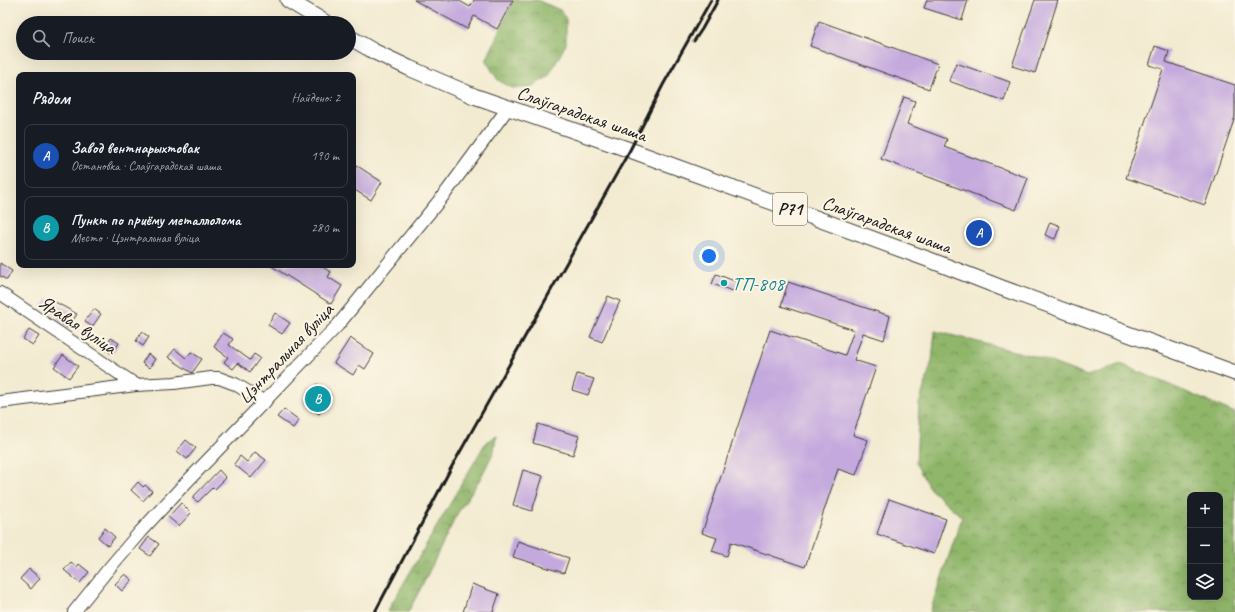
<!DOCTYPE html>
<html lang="ru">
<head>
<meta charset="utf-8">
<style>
  :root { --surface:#171b24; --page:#20242c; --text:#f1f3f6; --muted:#9ea1a6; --line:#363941; --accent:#c8321e }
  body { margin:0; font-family:Caveat,sans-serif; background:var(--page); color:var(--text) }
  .controls { position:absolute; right:12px; bottom:12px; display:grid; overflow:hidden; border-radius:8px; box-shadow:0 4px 16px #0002 }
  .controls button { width:36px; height:36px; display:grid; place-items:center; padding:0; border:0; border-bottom:1px solid var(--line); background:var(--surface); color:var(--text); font:20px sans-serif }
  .you { position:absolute; left:709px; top:256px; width:14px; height:14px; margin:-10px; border:3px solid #fff; border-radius:50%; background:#1a73e8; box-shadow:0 0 0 6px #1a73e833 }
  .badge { display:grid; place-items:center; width:26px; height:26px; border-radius:50%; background:var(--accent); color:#fff; font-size:13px; font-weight:700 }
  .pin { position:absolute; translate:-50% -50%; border:2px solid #fff; box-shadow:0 1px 4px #0006 }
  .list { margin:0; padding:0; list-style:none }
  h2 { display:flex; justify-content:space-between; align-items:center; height:52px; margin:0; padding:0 16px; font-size:17px }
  h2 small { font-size:13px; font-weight:400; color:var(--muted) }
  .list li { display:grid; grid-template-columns:26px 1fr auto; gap:12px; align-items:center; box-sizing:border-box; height:64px; margin:0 8px 8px; padding:0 8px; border:1px solid var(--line); border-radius:8px }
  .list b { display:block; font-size:15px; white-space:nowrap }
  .list p { margin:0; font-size:13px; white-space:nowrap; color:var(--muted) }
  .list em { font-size:13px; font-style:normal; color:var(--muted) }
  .icon { flex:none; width:22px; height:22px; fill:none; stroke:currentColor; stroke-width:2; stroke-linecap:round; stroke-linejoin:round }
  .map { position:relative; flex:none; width:1235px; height:612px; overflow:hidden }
  .search { position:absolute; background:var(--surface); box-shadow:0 4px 16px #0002; left:16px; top:16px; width:340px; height:44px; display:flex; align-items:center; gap:10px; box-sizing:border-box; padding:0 14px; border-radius:22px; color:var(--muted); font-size:15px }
  .panel { position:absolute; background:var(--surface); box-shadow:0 4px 16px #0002; left:16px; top:72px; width:340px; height:196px; border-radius:8px }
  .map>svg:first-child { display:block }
</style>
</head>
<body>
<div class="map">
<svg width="1235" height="612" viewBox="0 0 1235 612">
  <defs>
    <pattern id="forest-crowns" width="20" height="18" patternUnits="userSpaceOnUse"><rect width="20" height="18" fill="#90b66b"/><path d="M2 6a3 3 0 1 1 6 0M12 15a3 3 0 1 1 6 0" fill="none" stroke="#759357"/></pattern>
  </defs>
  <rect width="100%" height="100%" fill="#fcf5e5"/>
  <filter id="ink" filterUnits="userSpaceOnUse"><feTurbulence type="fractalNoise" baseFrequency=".025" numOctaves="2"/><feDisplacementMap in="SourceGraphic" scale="8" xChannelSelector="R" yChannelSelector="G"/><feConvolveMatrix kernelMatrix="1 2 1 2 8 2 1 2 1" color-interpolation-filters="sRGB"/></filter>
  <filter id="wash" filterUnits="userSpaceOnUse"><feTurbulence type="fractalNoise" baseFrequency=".012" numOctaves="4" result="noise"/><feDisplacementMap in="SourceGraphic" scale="16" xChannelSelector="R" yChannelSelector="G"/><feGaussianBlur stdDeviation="0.9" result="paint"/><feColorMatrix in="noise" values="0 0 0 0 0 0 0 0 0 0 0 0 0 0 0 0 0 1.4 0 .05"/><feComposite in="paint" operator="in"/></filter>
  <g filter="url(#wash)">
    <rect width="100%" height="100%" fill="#f3ebd1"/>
    <g fill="url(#forest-crowns)" stroke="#566944" fill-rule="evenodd">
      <path d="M 514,0 L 537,0 L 560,10 L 566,19 L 566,44 L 548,77 L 529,88 L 512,88 L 498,80 L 486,61 L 513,1 Z"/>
      <path d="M 935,331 L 1037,357 L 1087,376 L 1121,364 L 1235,413 L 1235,612 L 930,612 L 962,517 L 930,489 L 916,464 L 919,404 L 932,361 ZM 1190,495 L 1220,495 L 1220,597 L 1190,597 Z"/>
      <path d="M 496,436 L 494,451 L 480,479 L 457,514 L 423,584 L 408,612 L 387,612 L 486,442 Z"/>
    </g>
    <g id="blocks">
      <g fill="#c4a9de">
        <path d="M 414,0 L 458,0 L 470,7 L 474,0 L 513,0 L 497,29 L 474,16 L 467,29 Z"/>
        <path d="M 927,0 L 968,0 L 962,20 L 924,8 Z"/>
        <path d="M 1035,0 L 1058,0 L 1035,73 L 1012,66 Z"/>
        <path d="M 819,21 L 938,64 L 929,89 L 810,46 Z"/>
        <path d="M 1155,46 L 1169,51 L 1166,62 L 1235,85 L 1235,117 L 1205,205 L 1126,178 L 1163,69 L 1149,65 Z"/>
        <path d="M 956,63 L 1010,82 L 1004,101 L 949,81 Z"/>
        <path d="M 904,97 L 915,101 L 907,124 L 947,139 L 944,147 L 1028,178 L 1016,210 L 881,159 Z"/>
        <path d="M 353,163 L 382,182 L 371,200 L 353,189 Z"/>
        <path d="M 1050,222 L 1060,226 L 1055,239 L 1045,235 Z"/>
        <path d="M 0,263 L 12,271 L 7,280 L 0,276 Z"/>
        <path d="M 270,265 L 319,265 L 331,272 L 328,277 L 342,286 L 331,304 Z"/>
        <path d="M 716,274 L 737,282 L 733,291 L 712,284 Z"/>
        <path d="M 788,282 L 890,316 L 884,340 L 863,333 L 854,360 L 876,367 L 853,435 L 868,440 L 856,475 L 838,469 L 805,567 L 731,542 L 727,556 L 712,551 L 717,538 L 702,533 L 770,330 L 845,355 L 854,330 L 781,306 Z"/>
        <path d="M 608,296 L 620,301 L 602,342 L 590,337 Z"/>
        <path d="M 48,298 L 77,314 L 68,328 L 57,320 L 59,317 L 42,307 Z"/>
        <path d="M 94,309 L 101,314 L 92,327 L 85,321 Z"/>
        <path d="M 275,313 L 290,323 L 282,334 L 268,325 Z"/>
        <path d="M 29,330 L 39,336 L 33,345 L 23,339 Z"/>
        <path d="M 142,332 L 149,337 L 143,346 L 136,341 Z"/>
        <path d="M 223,333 L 233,339 L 229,345 L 250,360 L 254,354 L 260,358 L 250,372 L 238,363 L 233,369 L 224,362 L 228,357 L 214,347 Z"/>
        <path d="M 111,338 L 119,343 L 112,354 L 104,349 Z"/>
        <path d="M 350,338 L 374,354 L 365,369 L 359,365 L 353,375 L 334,363 Z"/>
        <path d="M 175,349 L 186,358 L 191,352 L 202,359 L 192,373 L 168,357 Z"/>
        <path d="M 148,354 L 155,359 L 149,368 L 142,363 Z"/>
        <path d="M 63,355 L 78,366 L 69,378 L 54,367 Z"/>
        <path d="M 577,374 L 594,379 L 588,395 L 572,390 Z"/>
        <path d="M 317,384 L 331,395 L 319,414 L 304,403 Z"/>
        <path d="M 284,409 L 299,420 L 293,428 L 277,417 Z"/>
        <path d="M 538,424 L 579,436 L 573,455 L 533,443 Z"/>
        <path d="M 186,440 L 196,448 L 187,459 L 177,451 Z"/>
        <path d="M 255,452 L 266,460 L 251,478 L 234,464 L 240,456 L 247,462 Z"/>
        <path d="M 219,470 L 226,478 L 215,489 L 213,487 L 198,502 L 192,498 Z"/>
        <path d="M 523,470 L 543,476 L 532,511 L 513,505 Z"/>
        <path d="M 138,482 L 143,487 L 145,485 L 152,491 L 143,501 L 131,490 Z"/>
        <path d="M 889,499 L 946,519 L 934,554 L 877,534 Z"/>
        <path d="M 181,503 L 191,513 L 179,526 L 168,517 Z"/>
        <path d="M 105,528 L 115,537 L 108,546 L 98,537 Z"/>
        <path d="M 149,537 L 159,544 L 150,556 L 140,549 Z"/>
        <path d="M 518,541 L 569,558 L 564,573 L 513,557 Z"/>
        <path d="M 71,562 L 77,567 L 79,564 L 89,572 L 80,583 L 64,570 Z"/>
        <path d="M 29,569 L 40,578 L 31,589 L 20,579 Z"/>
        <path d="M 125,574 L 132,580 L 122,591 L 115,584 Z"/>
        <path d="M 472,584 L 499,594 L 493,612 L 463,612 Z"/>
      </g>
    </g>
  </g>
  <g filter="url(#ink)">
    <use href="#blocks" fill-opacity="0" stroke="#3c3b37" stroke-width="1"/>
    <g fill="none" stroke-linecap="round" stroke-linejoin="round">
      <g stroke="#3c3b37" stroke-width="14">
        <g id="minor">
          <path d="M 0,293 L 136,385"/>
          <path d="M 0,402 L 136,385 L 174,383 L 211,378 L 219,378 L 235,384 L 265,402"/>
          <path d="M 74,612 L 106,572 L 140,532 L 179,490 L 338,325 L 447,191 L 508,108"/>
        </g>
      </g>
      <g stroke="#3c3b37" stroke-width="17">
        <g id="major">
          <path d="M 288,0 L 326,23"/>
          <path d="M 349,37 L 375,52 L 409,68 L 474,96 L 630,150 L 930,260 L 1002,288 L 1235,373"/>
        </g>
      </g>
      <use href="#minor" stroke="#fff" stroke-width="12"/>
      <use href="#major" stroke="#fff" stroke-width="15"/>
      <g stroke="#1c1c1c" stroke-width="3">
        <path d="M 694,41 L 702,29 L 718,0"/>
        <path d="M 375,612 L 451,468 L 630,150 L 663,85 L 711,0"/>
      </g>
    </g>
  </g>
  <circle fill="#0f9aa8" stroke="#fcf5e5" stroke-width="1.5" cx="724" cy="283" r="4"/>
  <g text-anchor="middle" stroke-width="4" stroke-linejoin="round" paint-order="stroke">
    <rect fill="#fcf5e5" stroke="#5f5d58" stroke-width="1" x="773" y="193" width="34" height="32" rx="3"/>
    <g font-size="18" font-weight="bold" fill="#1c1c1c">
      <text x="790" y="215">Р71</text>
    </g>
    <g font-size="19" fill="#1c1c1c" stroke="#fcf5e5">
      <text transform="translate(582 113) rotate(19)" y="7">Слаўгарадская шаша</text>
      <text transform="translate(887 224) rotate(20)" y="7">Слаўгарадская шаша</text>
      <text transform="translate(78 324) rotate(34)" y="7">Яравая вуліца</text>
      <text transform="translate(285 353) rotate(-47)" y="7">Цэнтральная вуліца</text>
    </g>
    <g font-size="19" fill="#0d838f" stroke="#fcf5e5" text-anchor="start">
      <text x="732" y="290">ТП-808</text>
    </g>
  </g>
</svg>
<div class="controls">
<button>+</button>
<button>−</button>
<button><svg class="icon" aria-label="layers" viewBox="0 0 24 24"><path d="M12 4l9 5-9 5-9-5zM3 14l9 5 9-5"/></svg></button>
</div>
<div class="you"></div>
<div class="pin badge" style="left:979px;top:233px;background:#1a4fb4">A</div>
<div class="pin badge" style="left:318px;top:399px;background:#0f9aa8">B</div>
<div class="search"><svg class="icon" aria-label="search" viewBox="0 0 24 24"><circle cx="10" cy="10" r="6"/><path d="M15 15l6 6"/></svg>Поиск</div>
<section class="panel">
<h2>Рядом<small>Найдено: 2</small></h2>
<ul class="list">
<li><span class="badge" style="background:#1a4fb4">A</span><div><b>Завод вентнарыхтовак</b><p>Остановка · Слаўгарадская шаша</p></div><em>190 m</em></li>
<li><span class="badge" style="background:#0f9aa8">B</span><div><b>Пункт по приёму металлолома</b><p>Место · Цэнтральная вуліца</p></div><em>280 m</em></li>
</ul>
</section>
</div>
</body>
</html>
